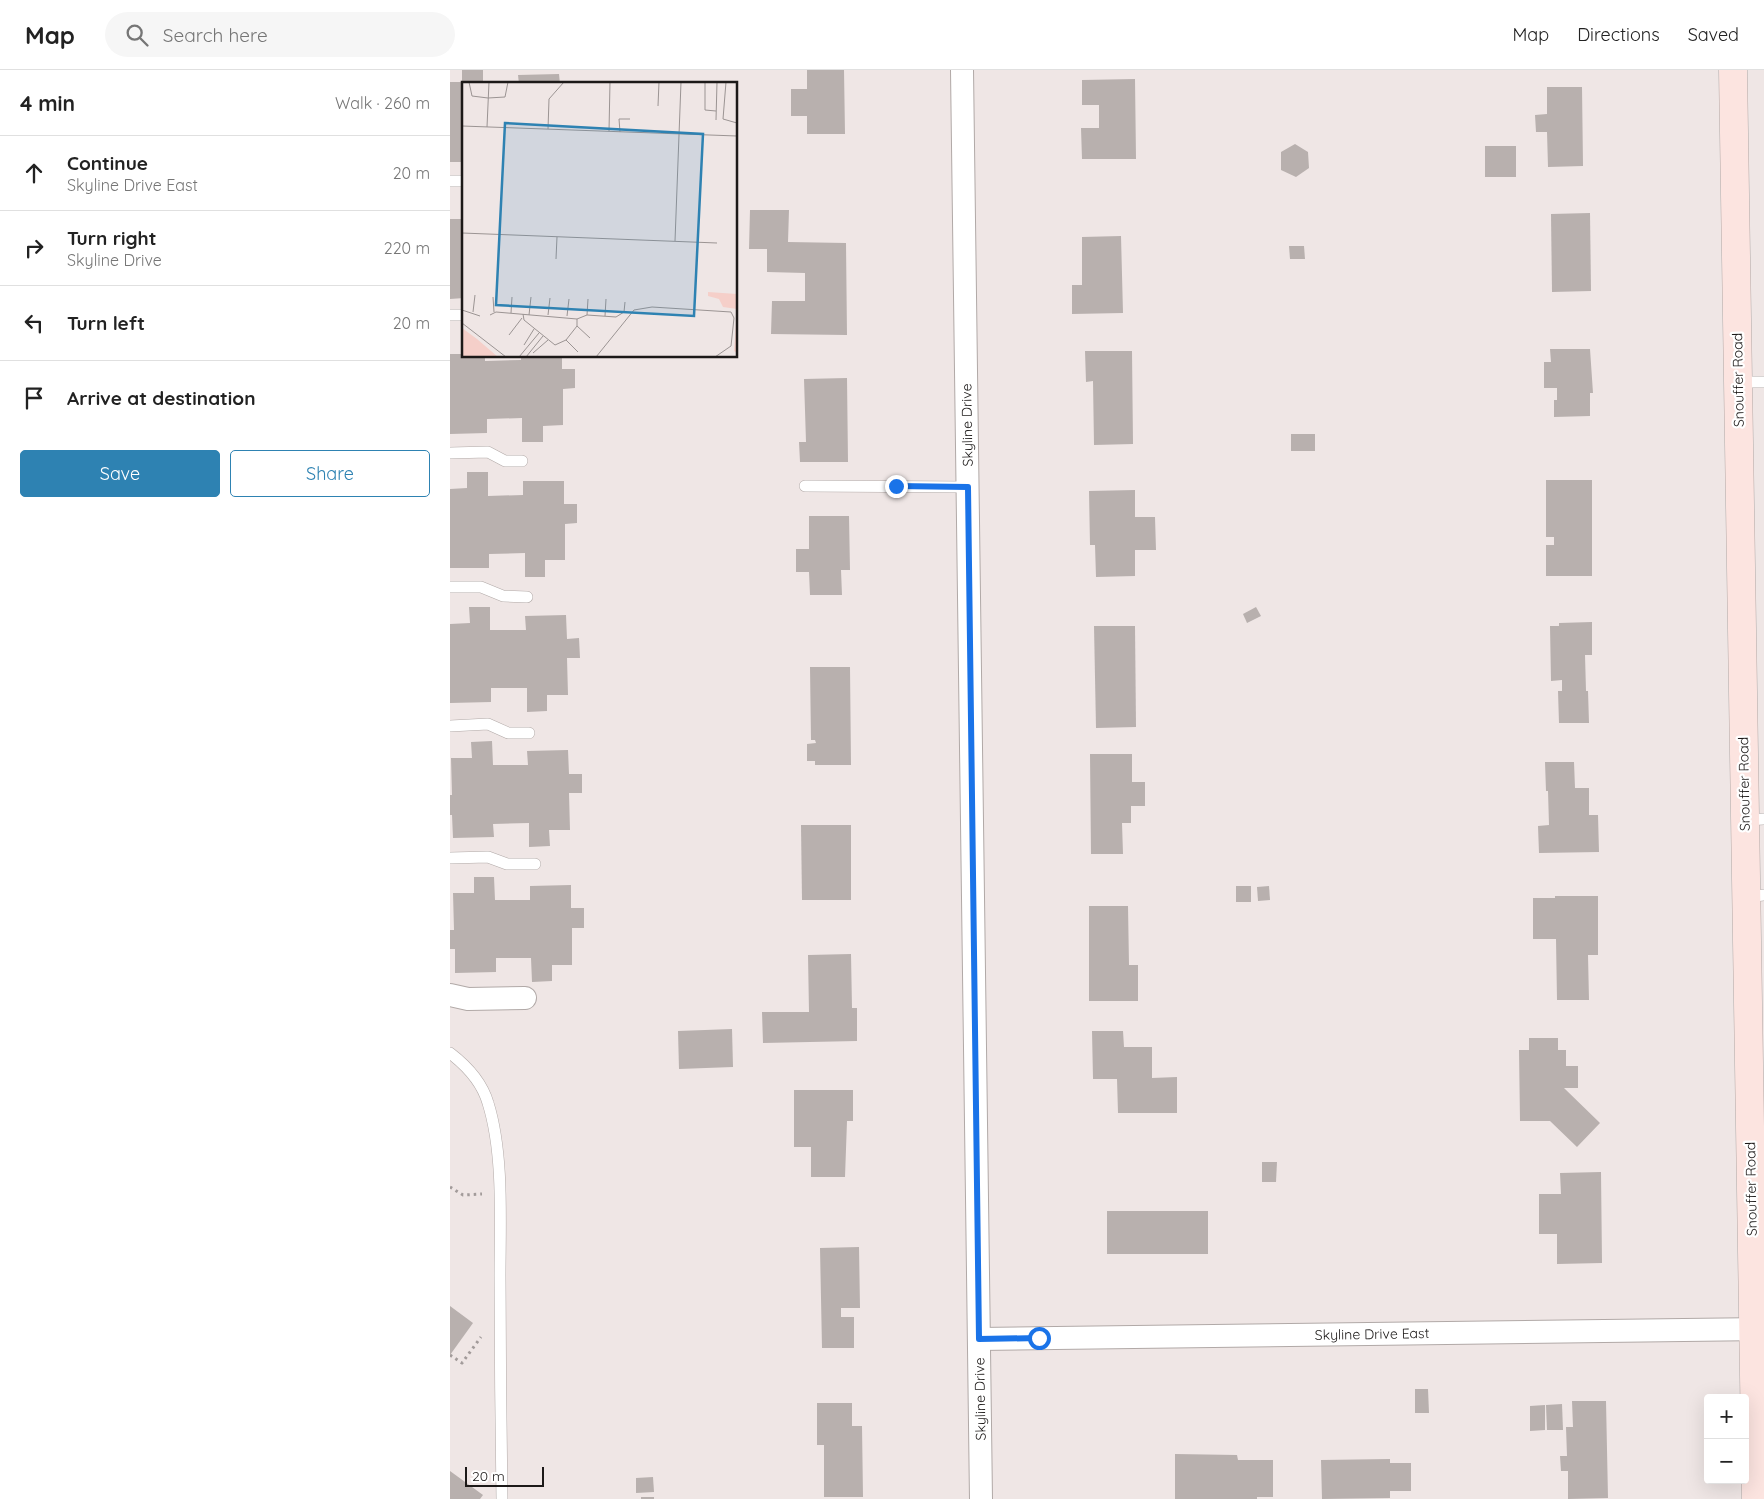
<!DOCTYPE html>
<html lang="en">
<head>
<meta charset="utf-8">
<style>
  :root { --surface:#fff; --page:#f6f6f6; --text:#222; --muted:#767676; --line:#e0e0e0; --accent:#2e82b2 }
  body { margin:0; font-family:Quicksand,sans-serif; background:var(--page); color:var(--text) }
  .controls { position:absolute; right:15px; bottom:15px; display:grid; overflow:hidden; border-radius:5px; box-shadow:0 5px 20px #0002 }
  .controls button { width:45px; height:45px; display:grid; place-items:center; padding:0; border:0; border-bottom:1px solid var(--line); background:var(--surface); color:var(--text); font:25px sans-serif }
  .scale { position:absolute; left:15px; bottom:12px; width:79px; box-sizing:border-box; padding-left:5px; border:2px solid #1c1918; border-top:0; font-size:14px; line-height:18px; white-space:nowrap; color:#1c1918; -webkit-text-stroke:4px #fff; paint-order:stroke }
  .stop { position:absolute; width:15px; height:15px; margin:-11px; border:4px solid #1a73e8; border-radius:50%; background:#fff }
  .stop.end { background:#1a73e8; border-color:#fff; box-shadow:0 1px 5px #0008 }
  .list { margin:0; padding:0; list-style:none }
  h2 { display:flex; justify-content:space-between; align-items:center; height:65px; margin:0; padding:0 20px; font-size:21px }
  h2 small { font-size:16px; font-weight:400; color:var(--muted) }
  .list li { display:grid; grid-template-columns:32px 1fr auto; gap:15px; align-items:center; box-sizing:border-box; height:75px; padding:0 20px; border-top:1px solid var(--line) }
  .list b { display:block; font-size:19px; white-space:nowrap }
  .list p { margin:0; font-size:16px; white-space:nowrap; color:var(--muted) }
  .list em { font-size:16px; font-style:normal; color:var(--muted) }
  .actions { display:flex; gap:10px; padding:15px 20px }
  .actions a { flex:1; padding:11px 0; border:1px solid var(--accent); border-radius:5px; text-align:center; font-size:18px; color:var(--accent) }
  .actions .main { background:var(--accent); color:#fff }
  .icon { flex:none; width:28px; height:28px; fill:none; stroke:currentColor; stroke-width:2; stroke-linecap:round; stroke-linejoin:round }
  .map { position:relative; flex:none; width:1314px; height:1429px; overflow:hidden }
  header { display:flex; align-items:center; gap:30px; box-sizing:border-box; height:70px; padding:0 25px; background:var(--surface); border-bottom:1px solid var(--line) }
  header strong { font-size:24px }
  nav { display:flex; gap:28px; margin-inline-start:auto; font-size:18px }
  .search { width:350px; height:45px; background:var(--page); display:flex; align-items:center; gap:12px; box-sizing:border-box; padding:0 18px; border-radius:28px; color:var(--muted); font-size:19px }
  main { display:flex }
  aside { flex:1; background:var(--surface) }
  .map>svg:first-child { display:block }
</style>
</head>
<body>
<header>
<strong>Map</strong>
<div class="search"><svg class="icon" aria-label="search" viewBox="0 0 24 24"><circle cx="10" cy="10" r="6"/><path d="M15 15l6 6"/></svg>Search here</div>
<nav><a>Map</a><a>Directions</a><a>Saved</a></nav>
</header>
<main>
<aside>
<h2>4 min<small>Walk · 260 m</small></h2>
<ul class="list">
<li><svg class="icon" aria-label="ahead" viewBox="0 0 24 24"><path d="M12 20V5M6 11l6-6 6 6"/></svg><div><b>Continue</b><p>Skyline Drive East</p></div><em>20 m</em></li>
<li><svg class="icon" aria-label="right" viewBox="0 0 24 24"><path d="M7 20v-9h11M14 6l5 5-5 5"/></svg><div><b>Turn right</b><p>Skyline Drive</p></div><em>220 m</em></li>
<li><svg class="icon" aria-label="left" viewBox="0 0 24 24"><path d="M17 20v-9H6M10 6l-5 5 5 5"/></svg><div><b>Turn left</b></div><em>20 m</em></li>
<li><svg class="icon" aria-label="arrive" viewBox="0 0 24 24"><path d="M6 21V4h12l-3 4 3 4H6"/></svg><div><b>Arrive at destination</b></div></li>
</ul>
<div class="actions"><a class="main">Save</a><a>Share</a></div>
</aside>
<div class="map">
<svg width="1314" height="1429" viewBox="0 0 1314 1429">
  <rect width="100%" height="100%" fill="#efe6e5"/>
  <g fill="#b8b0ae">
    <path d="M 12,0 L 33,0 L 33,14 L 14,14 L 14,92 L 0,92 L 0,12 L 12,12 Z"/>
    <path d="M 357,0 L 394,0 L 395,64 L 357,64 L 357,46 L 341,46 L 341,19 L 357,19 Z"/>
    <path d="M 109,4 L 110,14 L 69,14 L 68,5 Z"/>
    <path d="M 685,9 L 686,89 L 632,89 L 631,58 L 649,58 L 649,35 L 632,35 L 632,10 Z"/>
    <path d="M 1097,17 L 1132,17 L 1133,96 L 1098,97 L 1097,62 L 1086,62 L 1085,45 L 1097,44 Z"/>
    <path d="M 845,74 L 858,82 L 859,98 L 846,107 L 831,100 L 831,82 Z"/>
    <rect x="1035" y="76" width="31" height="31"/>
    <path d="M 300,140 L 339,140 L 338,172 L 396,173 L 397,265 L 321,264 L 322,231 L 355,231 L 355,203 L 317,202 L 317,179 L 299,179 Z"/>
    <path d="M 1140,143 L 1141,221 L 1102,222 L 1101,144 Z"/>
    <path d="M 0,149 L 14,149 L 14,228 L 0,229 Z"/>
    <path d="M 671,166 L 673,243 L 622,244 L 622,215 L 632,215 L 632,167 Z"/>
    <path d="M 839,176 L 854,176 L 855,189 L 840,189 Z"/>
    <path d="M 1100,279 L 1140,279 L 1143,323 L 1140,323 L 1140,346 L 1104,347 L 1104,330 L 1107,330 L 1107,318 L 1094,318 L 1094,292 L 1101,292 Z"/>
    <path d="M 635,281 L 682,281 L 683,374 L 644,375 L 643,311 L 636,312 Z"/>
    <path d="M 0,284 L 14,284 L 14,286 L 35,286 L 35,291 L 71,290 L 71,286 L 112,286 L 112,299 L 125,299 L 125,318 L 113,319 L 113,355 L 93,356 L 93,372 L 72,372 L 72,348 L 37,349 L 37,363 L 0,364 Z"/>
    <path d="M 397,308 L 398,392 L 350,392 L 349,372 L 356,372 L 354,309 Z"/>
    <rect x="841" y="364" width="24" height="17"/>
    <path d="M 17,402 L 38,402 L 38,426 L 73,425 L 73,411 L 114,411 L 114,434 L 127,434 L 127,453 L 115,454 L 115,490 L 95,490 L 95,507 L 75,507 L 75,483 L 39,484 L 39,498 L 0,498 L 0,419 L 17,418 Z"/>
    <path d="M 1096,410 L 1142,410 L 1142,506 L 1096,506 L 1096,475 L 1104,475 L 1104,467 L 1096,467 Z"/>
    <path d="M 685,420 L 685,447 L 705,447 L 706,480 L 685,480 L 685,506 L 646,507 L 645,475 L 640,475 L 639,421 Z"/>
    <path d="M 359,446 L 399,446 L 400,500 L 391,500 L 392,525 L 360,525 L 359,502 L 346,502 L 346,479 L 359,479 Z"/>
    <path d="M 19,537 L 40,537 L 40,560 L 76,560 L 75,546 L 116,545 L 117,569 L 129,568 L 130,588 L 117,588 L 118,625 L 97,625 L 97,641 L 77,642 L 77,618 L 41,618 L 41,632 L 0,633 L 0,554 L 20,553 Z"/>
    <path d="M 806,537 L 811,546 L 797,553 L 793,544 Z"/>
    <path d="M 1142,552 L 1142,585 L 1135,585 L 1136,621 L 1138,621 L 1139,653 L 1109,653 L 1108,621 L 1112,621 L 1112,610 L 1101,611 L 1100,556 L 1109,556 L 1109,553 Z"/>
    <path d="M 644,556 L 685,556 L 686,657 L 646,658 Z"/>
    <path d="M 360,597 L 400,597 L 401,695 L 365,695 L 365,691 L 357,691 L 357,674 L 366,673 L 365,670 L 361,670 Z"/>
    <path d="M 42,671 L 43,695 L 78,695 L 77,681 L 118,680 L 119,704 L 132,704 L 132,723 L 119,723 L 120,760 L 99,760 L 100,776 L 79,777 L 79,753 L 43,754 L 44,767 L 3,768 L 2,745 L 0,745 L 0,725 L 2,725 L 1,688 L 22,688 L 21,672 Z"/>
    <path d="M 640,684 L 682,684 L 682,712 L 695,712 L 695,736 L 681,736 L 681,753 L 672,753 L 673,784 L 641,784 Z"/>
    <path d="M 1095,692 L 1124,692 L 1125,718 L 1139,718 L 1139,745 L 1148,745 L 1149,782 L 1089,783 L 1088,756 L 1099,755 L 1098,721 L 1096,721 Z"/>
    <path d="M 351,755 L 401,755 L 401,830 L 352,830 Z"/>
    <path d="M 24,807 L 44,807 L 45,830 L 80,830 L 80,816 L 121,815 L 121,838 L 134,838 L 134,858 L 122,858 L 122,895 L 102,895 L 102,911 L 82,912 L 81,888 L 46,888 L 46,902 L 5,903 L 5,879 L 0,879 L 0,860 L 4,860 L 3,823 L 24,823 Z"/>
    <rect x="786" y="816" width="15" height="16"/>
    <path d="M 819,816 L 820,830 L 808,831 L 807,817 Z"/>
    <path d="M 1105,826 L 1148,826 L 1148,885 L 1138,885 L 1139,930 L 1107,930 L 1106,869 L 1083,869 L 1083,828 L 1105,828 Z"/>
    <path d="M 639,836 L 678,836 L 679,895 L 688,895 L 688,931 L 639,931 Z"/>
    <path d="M 401,884 L 402,938 L 407,938 L 407,971 L 313,973 L 312,942 L 359,942 L 358,885 Z"/>
    <path d="M 282,959 L 283,997 L 229,999 L 228,961 Z"/>
    <path d="M 642,961 L 673,961 L 674,977 L 702,977 L 702,1008 L 727,1007 L 727,1043 L 668,1043 L 667,1009 L 643,1009 Z"/>
    <path d="M 1079,968 L 1108,968 L 1108,980 L 1116,980 L 1116,996 L 1128,996 L 1128,1018 L 1114,1018 L 1150,1053 L 1127,1077 L 1100,1051 L 1070,1051 L 1069,980 L 1079,980 Z"/>
    <path d="M 344,1020 L 403,1020 L 403,1051 L 397,1051 L 395,1107 L 361,1107 L 361,1077 L 344,1077 Z"/>
    <path d="M 812,1092 L 827,1092 L 826,1112 L 812,1112 Z"/>
    <path d="M 1151,1102 L 1152,1193 L 1107,1194 L 1107,1164 L 1089,1164 L 1089,1124 L 1111,1124 L 1110,1103 Z"/>
    <rect x="657" y="1141" width="101" height="43"/>
    <path d="M 409,1177 L 410,1238 L 391,1238 L 391,1247 L 404,1247 L 404,1278 L 372,1278 L 370,1178 Z"/>
    <path d="M 0,1236 L 23,1253 L 0,1285 Z"/>
    <path d="M 965,1319 L 978,1319 L 979,1343 L 965,1343 Z"/>
    <path d="M 1122,1331 L 1156,1331 L 1158,1428 L 1118,1429 L 1118,1401 L 1111,1401 L 1110,1386 L 1117,1386 L 1116,1357 L 1123,1357 Z"/>
    <path d="M 367,1333 L 402,1333 L 402,1356 L 412,1356 L 413,1427 L 374,1427 L 374,1375 L 367,1375 Z"/>
    <path d="M 1112,1334 L 1113,1360 L 1097,1360 L 1096,1335 Z"/>
    <path d="M 1095,1335 L 1095,1360 L 1080,1361 L 1080,1336 Z"/>
    <path d="M 725,1384 L 787,1385 L 788,1390 L 823,1390 L 823,1427 L 807,1427 L 807,1429 L 725,1429 Z"/>
    <path d="M 940,1389 L 940,1393 L 961,1393 L 961,1421 L 940,1421 L 940,1428 L 872,1429 L 871,1390 Z"/>
    <path d="M 0,1401 L 33,1425 L 30,1429 L 0,1429 Z"/>
    <path d="M 203,1407 L 204,1422 L 186,1423 L 186,1408 Z"/>
    <rect x="191" y="1427" width="13" height="2"/>
  </g>
  <g fill="none" stroke-linecap="round" stroke-linejoin="round">
    <g stroke="#b1a9a7" stroke-width="12">
      <g id="service">
        <path d="M 0,111 L 14,111"/>
        <path d="M 0,245 L 14,245"/>
        <path d="M 1288,312 L 1314,312"/>
        <path d="M 0,383 L 38,382 L 55,391 L 72,391"/>
        <path d="M 355,416 L 518,417"/>
        <path d="M 0,517 L 31,517 L 53,526 L 77,527"/>
        <path d="M 0,656 L 38,654 L 58,663 L 79,663"/>
        <path d="M 1295,750 L 1314,749"/>
        <path d="M 0,788 L 38,787 L 57,794 L 85,794"/>
        <path d="M 1296,827 L 1314,825"/>
        <path d="M 0,983 C 17,996 32,1012 38,1033 C 54,1084 50,1152 50,1206 C 50,1280 51,1355 52,1429"/>
      </g>
    </g>
    <g stroke="#b1a9a7" stroke-width="24">
      <g id="minor">
        <path d="M 512,0 L 531,1429"/>
        <path d="M 0,925 L 18,929 L 75,928"/>
        <path d="M 529,1269 L 1314,1259"/>
      </g>
    </g>
    <g stroke="#b1a9a7" stroke-width="29">
      <path id="secondary" d="M 1283,0 L 1306,1429"/>
    </g>
    <g stroke="#a29b9a" stroke-width="3" stroke-dasharray="2.5 4" stroke-linecap="butt">
      <path d="M 0,1117 L 13,1125 L 32,1124"/>
      <path d="M 0,1285 L 12,1293 L 31,1267"/>
    </g>
    <use href="#service" stroke="#fff" stroke-width="11"/>
    <use href="#minor" stroke="#fff" stroke-width="22"/>
    <use href="#secondary" stroke="#fce4e0" stroke-width="28"/>
  </g>
  <g fill="none" stroke-linecap="round" stroke-linejoin="round">
    <path stroke="#1a73e8" stroke-width="6" d="M 446,416 L 518,417 L 529,1269 L 589,1268"/>
  </g>
  <g text-anchor="middle" stroke-width="4.5" stroke-linejoin="round" paint-order="stroke">
    <g font-size="14" fill="#1c1918" stroke="#fff">
      <text transform="translate(1288 310) rotate(-91)" y="5">Snouffer Road</text>
      <text transform="translate(517 355) rotate(-91)" y="5">Skyline Drive</text>
      <text transform="translate(1294 714) rotate(-91)" y="5">Snouffer Road</text>
      <text transform="translate(1301 1119) rotate(-91)" y="5">Snouffer Road</text>
      <text transform="translate(922 1264) rotate(-1)" y="5">Skyline Drive East</text>
      <text transform="translate(530 1329) rotate(-91)" y="5">Skyline Drive</text>
    </g>
  </g>
  <g transform="translate(12 12)">
    <rect width="275" height="275" fill="#efe6e5"/>
    <path d="M 246,210 L 275,212 L 275,271 L 272,269 L 275,227 L 261,225 L 257,217 L 246,214 ZM 0,246 L 15,257 L 36,275 L 0,275 Z" fill="#f5cfc9"/>
    <path fill="none" stroke="#9b9493" stroke-width="1" d="M 7,0 L 10,14 L 26,16 L 43,15 L 46,0M 243,0 L 243,28 L 254,29M 264,0 L 261,37 L 275,41M 196,24 L 197,0M 254,38 L 255,0M 0,44 L 275,54M 25,45 L 27,0M 86,47 L 87,17 L 102,0M 147,49 L 148,0M 158,50 L 157,37 L 168,37M 0,151 L 255,161M 213,159 L 219,0M 94,177 L 95,155M 31,215 L 32,230M 0,228 L 18,234M 11,230 L 13,213M 49,231 L 50,215M 61,232 L 62,238 L 93,263 L 104,258 L 115,244 L 115,237M 28,233 L 34,230 L 115,237 L 125,233 L 154,235 L 162,230 L 163,220M 67,233 L 69,215M 86,233 L 88,216M 125,233 L 126,217M 105,234 L 107,217M 143,234 L 144,217M 0,241 L 44,275M 115,244 L 128,256M 47,253 L 60,236M 104,258 L 116,270M 62,263 L 72,247M 71,271 L 86,258M 57,275 L 77,251M 64,275 L 81,254M 134,275 L 172,228 L 190,225 L 269,230 L 272,236 L 269,264 L 253,275"/>
    <path fill="#2e82b2" fill-opacity="0.15" stroke="#2e82b2" stroke-width="2.5" d="M 43,41 L 241,52 L 232,234 L 34,223 Z"/>
    <rect width="275" height="275" fill="none" stroke="#1c1918" stroke-width="2.5"/>
  </g>
</svg>
<div class="controls">
<button>+</button>
<button>−</button>
</div>
<div class="scale">20 m</div>
<div class="stop" style="left:589px;top:1268px"></div>
<div class="stop end" style="left:446px;top:416px"></div>
</div>
</main>
</body>
</html>
